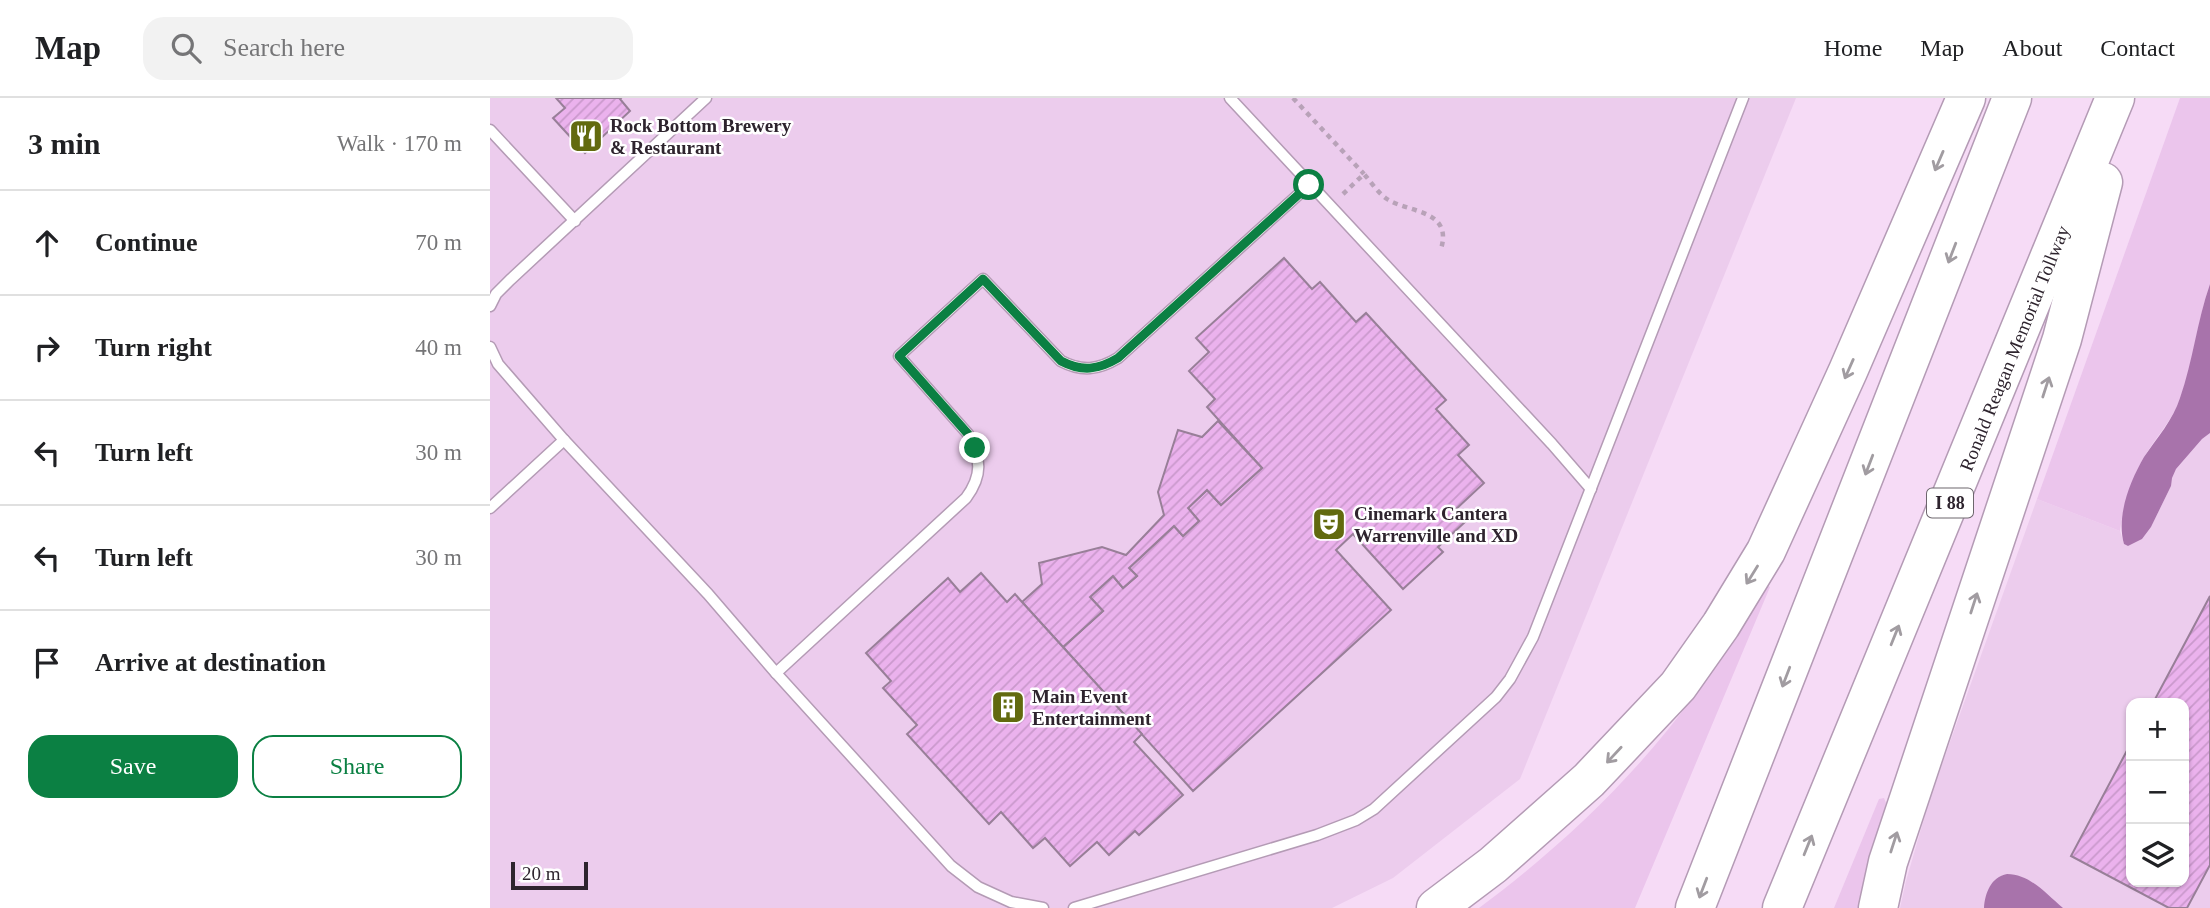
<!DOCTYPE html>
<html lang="en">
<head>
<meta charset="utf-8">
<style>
  :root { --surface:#fff; --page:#f2f2f2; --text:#202124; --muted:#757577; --line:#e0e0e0; --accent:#0b8043 }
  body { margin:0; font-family:"Times New Roman",serif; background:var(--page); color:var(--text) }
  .controls { position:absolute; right:21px; bottom:21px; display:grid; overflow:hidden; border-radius:14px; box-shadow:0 2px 5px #0004 }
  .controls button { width:63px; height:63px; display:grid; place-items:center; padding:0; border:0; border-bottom:2px solid var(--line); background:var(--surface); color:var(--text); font:35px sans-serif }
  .scale { position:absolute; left:21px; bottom:18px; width:77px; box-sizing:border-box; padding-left:7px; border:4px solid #2e242e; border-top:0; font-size:19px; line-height:24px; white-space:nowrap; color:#2e242e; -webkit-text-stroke:5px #fff; paint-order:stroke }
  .stop { position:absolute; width:21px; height:21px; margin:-16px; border:5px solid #0b8043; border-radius:50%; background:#fff }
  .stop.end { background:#0b8043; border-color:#fff; box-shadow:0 2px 7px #0008 }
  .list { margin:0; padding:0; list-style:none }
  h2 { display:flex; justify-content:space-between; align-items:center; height:91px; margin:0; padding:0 28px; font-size:30px }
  h2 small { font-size:23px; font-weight:400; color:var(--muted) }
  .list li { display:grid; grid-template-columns:46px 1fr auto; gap:21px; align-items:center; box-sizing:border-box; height:105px; padding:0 28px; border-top:2px solid var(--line) }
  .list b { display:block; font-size:26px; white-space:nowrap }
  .list em { font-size:23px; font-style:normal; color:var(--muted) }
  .actions { display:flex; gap:14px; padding:21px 28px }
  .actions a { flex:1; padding:16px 0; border:2px solid var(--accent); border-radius:21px; text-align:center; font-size:24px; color:var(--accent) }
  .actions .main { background:var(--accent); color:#fff }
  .icon { flex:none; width:38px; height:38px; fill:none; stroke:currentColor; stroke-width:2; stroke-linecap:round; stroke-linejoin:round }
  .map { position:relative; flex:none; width:1720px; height:810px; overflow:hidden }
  header { display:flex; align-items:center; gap:42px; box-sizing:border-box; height:98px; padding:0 35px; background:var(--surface); border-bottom:2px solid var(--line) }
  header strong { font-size:33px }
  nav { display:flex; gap:38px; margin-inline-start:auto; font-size:24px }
  .search { width:490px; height:63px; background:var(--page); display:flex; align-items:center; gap:18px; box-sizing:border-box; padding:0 24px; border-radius:21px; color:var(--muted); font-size:26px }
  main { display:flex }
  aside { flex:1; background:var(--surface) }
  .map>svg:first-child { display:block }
</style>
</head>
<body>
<header>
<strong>Map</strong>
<div class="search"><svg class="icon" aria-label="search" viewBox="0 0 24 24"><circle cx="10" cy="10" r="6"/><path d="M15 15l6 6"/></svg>Search here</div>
<nav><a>Home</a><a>Map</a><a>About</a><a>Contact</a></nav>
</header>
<main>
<aside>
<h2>3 min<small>Walk · 170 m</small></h2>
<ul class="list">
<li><svg class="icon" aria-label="ahead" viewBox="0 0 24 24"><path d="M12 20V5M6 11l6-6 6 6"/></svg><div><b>Continue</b></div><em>70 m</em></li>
<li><svg class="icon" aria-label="right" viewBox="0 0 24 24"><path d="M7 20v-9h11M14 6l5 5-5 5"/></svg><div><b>Turn right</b></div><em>40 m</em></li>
<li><svg class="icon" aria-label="left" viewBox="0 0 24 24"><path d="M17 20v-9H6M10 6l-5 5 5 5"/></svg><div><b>Turn left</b></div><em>30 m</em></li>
<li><svg class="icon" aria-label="left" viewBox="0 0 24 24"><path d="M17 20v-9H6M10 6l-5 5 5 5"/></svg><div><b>Turn left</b></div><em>30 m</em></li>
<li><svg class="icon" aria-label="arrive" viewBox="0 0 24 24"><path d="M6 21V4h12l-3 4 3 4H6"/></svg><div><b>Arrive at destination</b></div></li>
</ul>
<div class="actions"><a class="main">Save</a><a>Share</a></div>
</aside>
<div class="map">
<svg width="1720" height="810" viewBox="0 0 1720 810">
  <defs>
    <pattern id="building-hatch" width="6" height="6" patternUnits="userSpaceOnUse" patternTransform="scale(1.75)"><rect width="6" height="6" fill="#ebb2ed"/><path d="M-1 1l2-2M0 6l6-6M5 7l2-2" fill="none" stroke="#ca99cc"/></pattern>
  </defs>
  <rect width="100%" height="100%" fill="#f6dbf6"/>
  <g fill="#eccced" fill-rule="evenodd">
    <path d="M 0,0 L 1306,0 L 1030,681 L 903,780 L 842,810 L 0,810 Z"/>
    <path d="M 1720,335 L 1720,810 L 1410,810 L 1416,783 L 1440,700 L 1547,401 L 1630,433 L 1634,446 L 1638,448 L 1652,441 L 1661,429 L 1681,388 L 1681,380 L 1686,371 L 1712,341 ZM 1641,605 L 1694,605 L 1694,784 L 1641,784 Z"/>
  </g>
  <g fill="#ebc5ec">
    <path d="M 1690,0 L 1720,0 L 1720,186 C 1707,223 1704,263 1690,301 C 1682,323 1665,340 1653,361 C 1641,382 1633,409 1630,433 L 1547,401 Z"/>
    <path d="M 1277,487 L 1280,489 L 1145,810 L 989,810 C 1071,749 1146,678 1206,595 C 1231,560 1253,523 1277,487 Z"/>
    <path d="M 1394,700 L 1396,705 L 1394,714 L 1374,781 L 1368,810 L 1344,810 L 1389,701 Z"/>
  </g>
  <g fill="#a873ab">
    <path d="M 1720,186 L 1720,335 L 1712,341 L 1686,371 L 1682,380 L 1681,388 L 1661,429 L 1652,441 L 1638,448 L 1634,446 C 1626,418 1640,383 1654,359 C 1667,340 1683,322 1690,300 C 1703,263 1707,223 1720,186 Z"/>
    <path d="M 1517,776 C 1540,776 1556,796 1573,810 L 1494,810 C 1495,795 1501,779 1517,776 Z"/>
  </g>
  <g fill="url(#building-hatch)" stroke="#987f98" stroke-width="2">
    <path d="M 66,0 L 131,0 L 130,1 L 140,13 L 95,55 L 63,20 L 75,10 Z"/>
    <path d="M 794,160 L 822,191 L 830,184 L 866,224 L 876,215 L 956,302 L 946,311 L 979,347 L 968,357 L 994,385 L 964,413 L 975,424 L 948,449 L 953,454 L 913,491 L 863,436 L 846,452 L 901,512 L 703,693 L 573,549 L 613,513 L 600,499 L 623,478 L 633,490 L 647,478 L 639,470 L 684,428 L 693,438 L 709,423 L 698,410 L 717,392 L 731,407 L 772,370 L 717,309 L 725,301 L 699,273 L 719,254 L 706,240 Z"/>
    <path d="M 728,323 L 772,370 L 731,407 L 717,392 L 698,410 L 709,423 L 693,438 L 684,428 L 639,470 L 647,478 L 633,490 L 623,478 L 600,499 L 613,513 L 573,549 L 532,504 L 552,486 L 549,465 L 612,449 L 636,457 L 674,417 L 668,394 L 688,332 L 712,339 Z"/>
    <path d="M 491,475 L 517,504 L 525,496 L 532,504 L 652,636 L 644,644 L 693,697 L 649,737 L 645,733 L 619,757 L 607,744 L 580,768 L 555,740 L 543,750 L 511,714 L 499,726 L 417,636 L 427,627 L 393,590 L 401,583 L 376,555 L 458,480 L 470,494 Z"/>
    <path d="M 1720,498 L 1720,767 L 1697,810 L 1679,810 L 1581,758 L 1641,645 L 1641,784 L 1694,784 L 1694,605 L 1663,605 Z"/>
  </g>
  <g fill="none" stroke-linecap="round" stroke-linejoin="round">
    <g stroke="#b49bb5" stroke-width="13">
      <g id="service">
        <path d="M 740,0 L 1062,346 L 1101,391"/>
        <path d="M 0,32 L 85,123"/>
        <path d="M 0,208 L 6,196 L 20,182 L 216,0"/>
        <path d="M 0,249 L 8,266 L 74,342 L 218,496 L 286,575 L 461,768 L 488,789 L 521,804 L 553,810"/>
        <path d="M 0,410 L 74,342"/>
        <path d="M 286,575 L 476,400 C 493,377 491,361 478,336 L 409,258 L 493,181 L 571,263 C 592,274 608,272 628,260 L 819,87"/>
        <path d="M 584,810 L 827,737 L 866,722 L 884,711 L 1006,599 L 1020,581 L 1043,539 L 1253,0"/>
      </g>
    </g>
    <g stroke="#b49bb5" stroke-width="41">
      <g id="motorway">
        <path d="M 946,810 L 1003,767 L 1099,682 L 1188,588 L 1231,527 L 1276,453 L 1358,273 L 1476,0"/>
        <path d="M 1205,810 L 1522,0"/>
        <path d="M 1292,810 L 1625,0"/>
        <path d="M 1388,810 L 1398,764 L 1572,241 L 1613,84"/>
      </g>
    </g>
    <g stroke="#b8a2b8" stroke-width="4.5" stroke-dasharray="5 5" stroke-linecap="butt">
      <path d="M 803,0 L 874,76"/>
      <path d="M 853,96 L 874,76 C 881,84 888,95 897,101 C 918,115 963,111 951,151"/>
    </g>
    <use href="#service" stroke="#fff" stroke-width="10"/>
    <use href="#motorway" stroke="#fff" stroke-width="38"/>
  </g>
  <defs><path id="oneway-shaft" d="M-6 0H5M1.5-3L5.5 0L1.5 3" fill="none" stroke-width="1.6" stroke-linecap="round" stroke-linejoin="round" transform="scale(1.75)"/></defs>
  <g stroke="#a19ca1">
    <use href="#oneway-shaft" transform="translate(1449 63) rotate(113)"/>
    <use href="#oneway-shaft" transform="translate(1462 155) rotate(111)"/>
    <use href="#oneway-shaft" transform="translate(1359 271) rotate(114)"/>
    <use href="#oneway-shaft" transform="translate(1556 289) rotate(-72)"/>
    <use href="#oneway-shaft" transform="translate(1379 367) rotate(111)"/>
    <use href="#oneway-shaft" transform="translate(1262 477) rotate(122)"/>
    <use href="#oneway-shaft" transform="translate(1484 505) rotate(-72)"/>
    <use href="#oneway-shaft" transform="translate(1405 537) rotate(-68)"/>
    <use href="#oneway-shaft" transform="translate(1296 579) rotate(111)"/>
    <use href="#oneway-shaft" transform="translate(1124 657) rotate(133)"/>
    <use href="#oneway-shaft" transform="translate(1404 744) rotate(-72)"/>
    <use href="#oneway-shaft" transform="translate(1318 747) rotate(-68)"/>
    <use href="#oneway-shaft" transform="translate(1213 790) rotate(111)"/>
  </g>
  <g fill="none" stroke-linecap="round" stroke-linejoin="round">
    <path stroke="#0b8043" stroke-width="9" d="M 485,350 L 478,336 L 409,258 L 493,181 L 571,263 C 592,274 608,272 628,260 L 819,87"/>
  </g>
  <defs>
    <g id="restaurant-square" transform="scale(1.75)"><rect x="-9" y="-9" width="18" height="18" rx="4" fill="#626a0f" stroke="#fff"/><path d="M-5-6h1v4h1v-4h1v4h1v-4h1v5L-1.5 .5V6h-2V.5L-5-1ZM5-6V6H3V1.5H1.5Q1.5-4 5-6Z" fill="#fff"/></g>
    <g id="theatre-square" transform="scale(1.75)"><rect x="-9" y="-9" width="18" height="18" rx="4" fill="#626a0f" stroke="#fff"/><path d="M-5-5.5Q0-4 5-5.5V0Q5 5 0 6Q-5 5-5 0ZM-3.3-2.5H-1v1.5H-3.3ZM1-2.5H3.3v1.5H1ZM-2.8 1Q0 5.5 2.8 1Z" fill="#fff"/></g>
    <g id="building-square" transform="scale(1.75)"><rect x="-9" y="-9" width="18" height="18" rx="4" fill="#626a0f" stroke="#fff"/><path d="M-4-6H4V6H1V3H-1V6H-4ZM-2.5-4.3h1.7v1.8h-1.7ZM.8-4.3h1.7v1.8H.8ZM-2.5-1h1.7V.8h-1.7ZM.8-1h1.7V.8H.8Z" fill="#fff"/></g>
  </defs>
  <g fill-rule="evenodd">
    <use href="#restaurant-square" x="96" y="38"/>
    <use href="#theatre-square" x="839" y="426"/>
    <use href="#building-square" x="518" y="609"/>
  </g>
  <g text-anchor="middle" stroke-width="5" stroke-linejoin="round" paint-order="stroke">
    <rect fill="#fff" stroke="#6d666d" stroke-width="2" x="1437" y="390.5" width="46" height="29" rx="5"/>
    <g font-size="18" font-weight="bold" fill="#2e242e">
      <text x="1460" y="411">I 88</text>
    </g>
    <g font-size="19" font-weight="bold" fill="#2e242e" stroke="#fff" text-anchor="start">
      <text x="120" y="34">Rock Bottom Brewery<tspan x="120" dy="22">&amp; Restaurant</tspan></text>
      <text x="864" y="422">Cinemark Cantera<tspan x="864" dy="22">Warrenville and XD</tspan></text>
      <text x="542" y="605">Main Event<tspan x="542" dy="22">Entertainment</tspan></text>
    </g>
    <g font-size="19" fill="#2e242e" stroke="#fff">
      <text transform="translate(1524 250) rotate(-68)" y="7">Ronald Reagan Memorial Tollway</text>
    </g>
  </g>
</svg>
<div class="controls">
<button>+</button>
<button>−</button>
<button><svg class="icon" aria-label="layers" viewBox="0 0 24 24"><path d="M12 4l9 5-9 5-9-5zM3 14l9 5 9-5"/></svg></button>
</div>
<div class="scale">20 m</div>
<div class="stop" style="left:819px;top:87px"></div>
<div class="stop end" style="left:485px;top:350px"></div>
</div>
</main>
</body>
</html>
